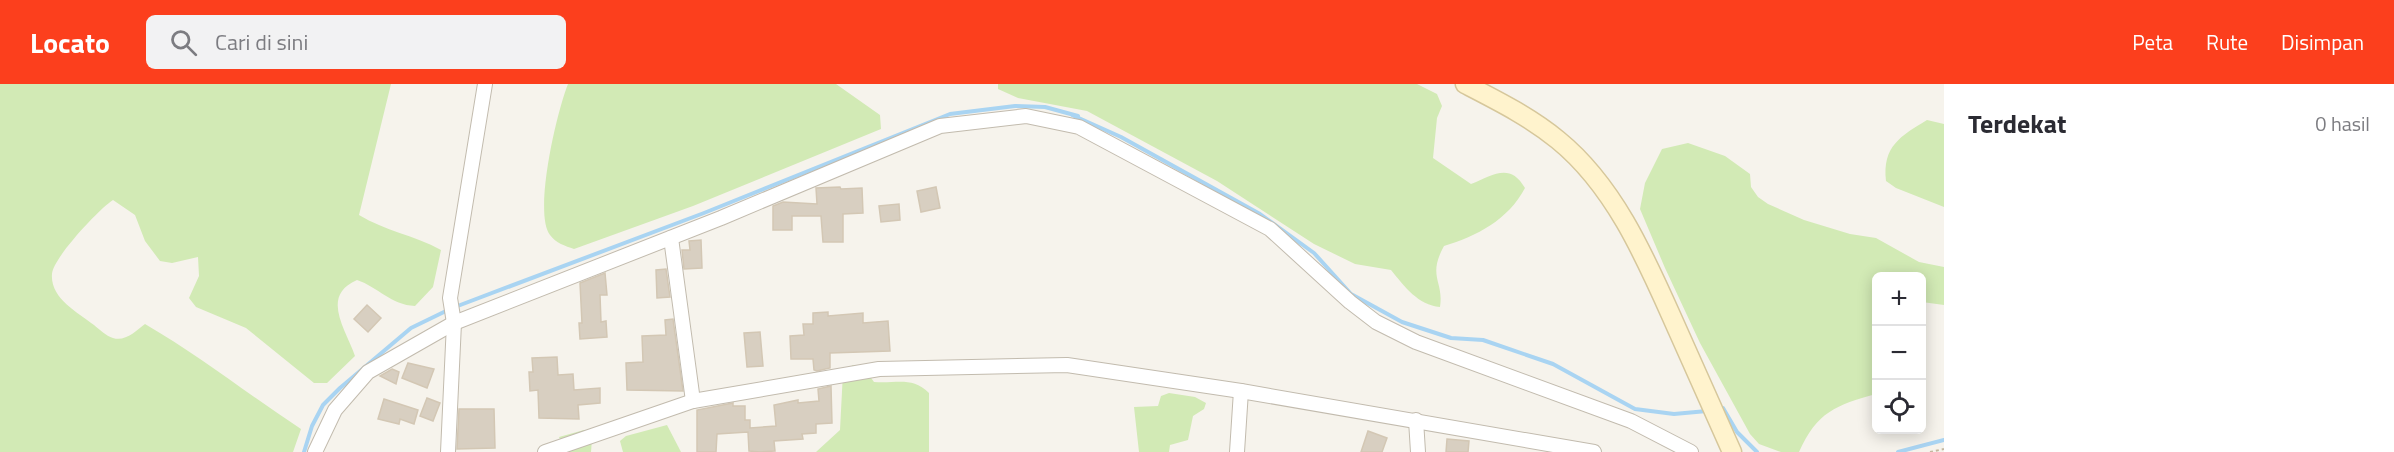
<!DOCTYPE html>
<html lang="id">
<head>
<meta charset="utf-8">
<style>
  :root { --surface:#fff; --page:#f2f2f3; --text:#2b2b33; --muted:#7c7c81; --line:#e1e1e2; --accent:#fc3f1d }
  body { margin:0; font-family:"Titillium Web",sans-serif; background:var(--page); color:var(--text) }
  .controls { position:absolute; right:18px; bottom:18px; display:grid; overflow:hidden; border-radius:9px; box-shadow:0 3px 15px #0003 }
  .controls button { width:54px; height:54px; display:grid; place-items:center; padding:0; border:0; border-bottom:2px solid var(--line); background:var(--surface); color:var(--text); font:30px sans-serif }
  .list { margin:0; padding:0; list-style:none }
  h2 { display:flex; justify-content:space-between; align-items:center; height:78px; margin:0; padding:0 24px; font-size:26px }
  h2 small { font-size:20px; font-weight:400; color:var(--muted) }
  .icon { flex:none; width:33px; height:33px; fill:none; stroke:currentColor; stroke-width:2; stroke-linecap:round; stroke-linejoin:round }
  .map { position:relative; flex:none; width:1944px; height:368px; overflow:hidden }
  header { display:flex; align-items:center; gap:36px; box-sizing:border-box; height:84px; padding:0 30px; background:var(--accent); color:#fff }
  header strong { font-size:28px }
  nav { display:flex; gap:33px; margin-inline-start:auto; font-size:21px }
  .search { width:420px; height:54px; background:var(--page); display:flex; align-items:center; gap:15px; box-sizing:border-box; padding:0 21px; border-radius:9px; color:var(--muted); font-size:22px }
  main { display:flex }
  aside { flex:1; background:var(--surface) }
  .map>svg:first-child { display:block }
</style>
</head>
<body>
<header>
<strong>Locato</strong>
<div class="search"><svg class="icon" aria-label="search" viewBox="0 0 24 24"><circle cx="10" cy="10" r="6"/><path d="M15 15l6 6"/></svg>Cari di sini</div>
<nav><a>Peta</a><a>Rute</a><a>Disimpan</a></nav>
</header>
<main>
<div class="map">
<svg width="1944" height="368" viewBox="0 0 1944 368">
  <rect width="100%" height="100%" fill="#f6f3ec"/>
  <g fill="#d2eab5">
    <path d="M 0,0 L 391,0 L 359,131 C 385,147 414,151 441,166 L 433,203 L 415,222 C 391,221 378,203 357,196 C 320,212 346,245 355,272 L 327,299 L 314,299 L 246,244 L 196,223 L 189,214 L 199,192 L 198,173 L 172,179 L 160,177 L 145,157 L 135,131 L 113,116 C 99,125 53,174 52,190 C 50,214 77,228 94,241 C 99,245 106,252 113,254 C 125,258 136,247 145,240 C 200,272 249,311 301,345 L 293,368 L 0,368 Z"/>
    <path d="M 568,0 L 836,0 L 880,31 L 881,45 L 693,122 L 574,165 C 565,162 556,159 550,151 C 533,129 557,27 568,0 Z"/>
    <path d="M 998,0 L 1417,0 L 1437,10 L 1442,22 L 1437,34 L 1433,74 L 1471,100 C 1493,91 1510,78 1525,104 C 1508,136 1477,152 1444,162 C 1427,193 1444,197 1440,223 C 1418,221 1405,203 1391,186 L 1355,180 L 1314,160 L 1217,97 L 1087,27 L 1018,14 L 998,5 Z"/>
    <path d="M 1927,36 L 1944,40 L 1944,123 L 1896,104 L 1886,97 C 1882,62 1901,52 1927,36 Z"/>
    <path d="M 1688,59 L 1725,72 L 1750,90 L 1751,103 L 1758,113 L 1768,120 L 1804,136 L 1850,150 L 1876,154 L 1919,178 L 1944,183 L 1944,221 L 1922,218 L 1922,192 L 1876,192 L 1876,310 C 1836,321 1817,328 1799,368 L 1781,368 L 1759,360 L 1750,350 L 1700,259 L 1665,184 L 1640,125 L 1645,99 L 1662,65 Z"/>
    <path d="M 853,281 L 869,291 L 874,298 C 896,300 912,292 929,309 L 929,368 L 816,368 L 840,346 L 843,288 Z"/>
    <path d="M 1169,309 L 1195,313 L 1206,319 L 1204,325 L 1193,332 L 1188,356 L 1170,361 L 1169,368 L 1139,368 L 1134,323 L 1158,322 L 1161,312 Z"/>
    <path d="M 667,341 L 681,368 L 623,368 L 620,357 L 626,352 Z"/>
    <path d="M 584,346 L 592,355 L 591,368 L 566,368 L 559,353 Z"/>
  </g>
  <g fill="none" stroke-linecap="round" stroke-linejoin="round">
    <g stroke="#a9d4f2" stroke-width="4">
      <path d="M 455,223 L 704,129 L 950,30 L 1015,22 L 1045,23 L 1078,32 L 1072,31 L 1121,53 L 1260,130 L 1314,169 L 1351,210 L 1402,238 L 1451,254 L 1483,256 L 1553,280 L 1635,325 L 1674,330 L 1707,327"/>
      <path d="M 1718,325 L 1723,324 L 1737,348 L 1757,368"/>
      <path d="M 304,368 L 312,342 L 323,321 L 340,304 L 411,244 L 448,226"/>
      <path d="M 1898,368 L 1944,356"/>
    </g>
  </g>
  <g fill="#d8cfc1" stroke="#d3c7b4" stroke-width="1.5">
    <path d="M 840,103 L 841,105 L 862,104 L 863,129 L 843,130 L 843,158 L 823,158 L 821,132 L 792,132 L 792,146 L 773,146 L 773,122 L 783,118 L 817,120 L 816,104 Z"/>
    <path d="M 936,103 L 940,124 L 921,128 L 917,107 Z"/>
    <path d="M 899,120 L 900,136 L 881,138 L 879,122 Z"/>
    <path d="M 701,156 L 702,184 L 684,185 L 682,166 L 690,166 L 689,157 Z"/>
    <path d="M 666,185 L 670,213 L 657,214 L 656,186 Z"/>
    <path d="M 605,189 L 607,211 L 600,211 L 601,238 L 606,237 L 607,253 L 580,255 L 579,239 L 582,239 L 580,199 Z"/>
    <path d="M 367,221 L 381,234 L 368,248 L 354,235 Z"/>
    <path d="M 828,228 L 828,232 L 863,229 L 863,239 L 888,237 L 890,267 L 830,269 L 830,284 L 817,287 L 814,286 L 813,275 L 791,275 L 790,252 L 804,251 L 803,240 L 813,240 L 813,229 Z"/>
    <path d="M 673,235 L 683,307 L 627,306 L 626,279 L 643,278 L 642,252 L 666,251 L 665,236 Z"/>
    <path d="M 760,248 L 763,282 L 747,283 L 744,249 Z"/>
    <path d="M 557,273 L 558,291 L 573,290 L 574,306 L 600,304 L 600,319 L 578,321 L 579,335 L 539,334 L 538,306 L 530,307 L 529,288 L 533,288 L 532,274 Z"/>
    <path d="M 408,279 L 434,285 L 427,304 L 402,294 Z"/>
    <path d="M 392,285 L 399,288 L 396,300 L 380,292 Z"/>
    <path d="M 831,302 L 832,339 L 816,340 L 816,349 L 802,350 L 803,355 L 774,357 L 775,367 L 760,368 L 749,367 L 748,348 L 717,350 L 716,368 L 697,368 L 697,326 L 733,319 L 733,322 L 745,322 L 745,336 L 750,336 L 750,344 L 776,342 L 774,321 L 798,316 L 798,319 L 819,317 L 818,305 Z"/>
    <path d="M 427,314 L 440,319 L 433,337 L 420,332 Z"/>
    <path d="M 384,315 L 418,326 L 414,340 L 400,335 L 399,340 L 378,335 Z"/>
    <path d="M 459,325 L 494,325 L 495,364 L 457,365 Z"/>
    <path d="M 1368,347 L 1387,354 L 1382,368 L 1361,368 Z"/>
    <path d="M 1447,355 L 1469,357 L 1468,368 L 1446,368 Z"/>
  </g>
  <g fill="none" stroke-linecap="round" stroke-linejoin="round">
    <g stroke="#c2bbae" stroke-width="16">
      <g id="minor">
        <path d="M 671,154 L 693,317"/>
        <path d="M 1416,336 L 1418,368"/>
        <path d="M 315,368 L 335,326 L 368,288 L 454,239 L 721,134 L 940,42 L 1026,32 L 1079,43 L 1270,145 L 1350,218 L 1376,238 L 1416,258 L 1631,337 L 1691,368"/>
        <path d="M 448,368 L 454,239 L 450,214 L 485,0"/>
        <path d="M 545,368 L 693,317 L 879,285 L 1067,281 L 1241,307 L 1594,368"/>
        <path d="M 1237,368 L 1241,307"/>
      </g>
    </g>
    <g stroke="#d6c79b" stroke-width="21">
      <path id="secondary" d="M 1465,0 C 1498,17 1530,33 1558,56 C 1617,104 1648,180 1678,247 C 1696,288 1714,328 1732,368"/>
    </g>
    <path stroke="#c4b79f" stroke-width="2" stroke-dasharray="3 3" stroke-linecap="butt" d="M 1930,368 L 1944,365"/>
    <use href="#minor" stroke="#fff" stroke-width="14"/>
    <use href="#secondary" stroke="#fff3cd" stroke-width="18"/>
  </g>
</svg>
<div class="controls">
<button>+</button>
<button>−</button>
<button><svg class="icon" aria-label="locate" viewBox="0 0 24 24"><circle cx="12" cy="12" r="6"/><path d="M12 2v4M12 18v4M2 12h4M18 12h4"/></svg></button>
</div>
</div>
<aside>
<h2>Terdekat<small>0 hasil</small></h2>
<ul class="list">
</ul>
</aside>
</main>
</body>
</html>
